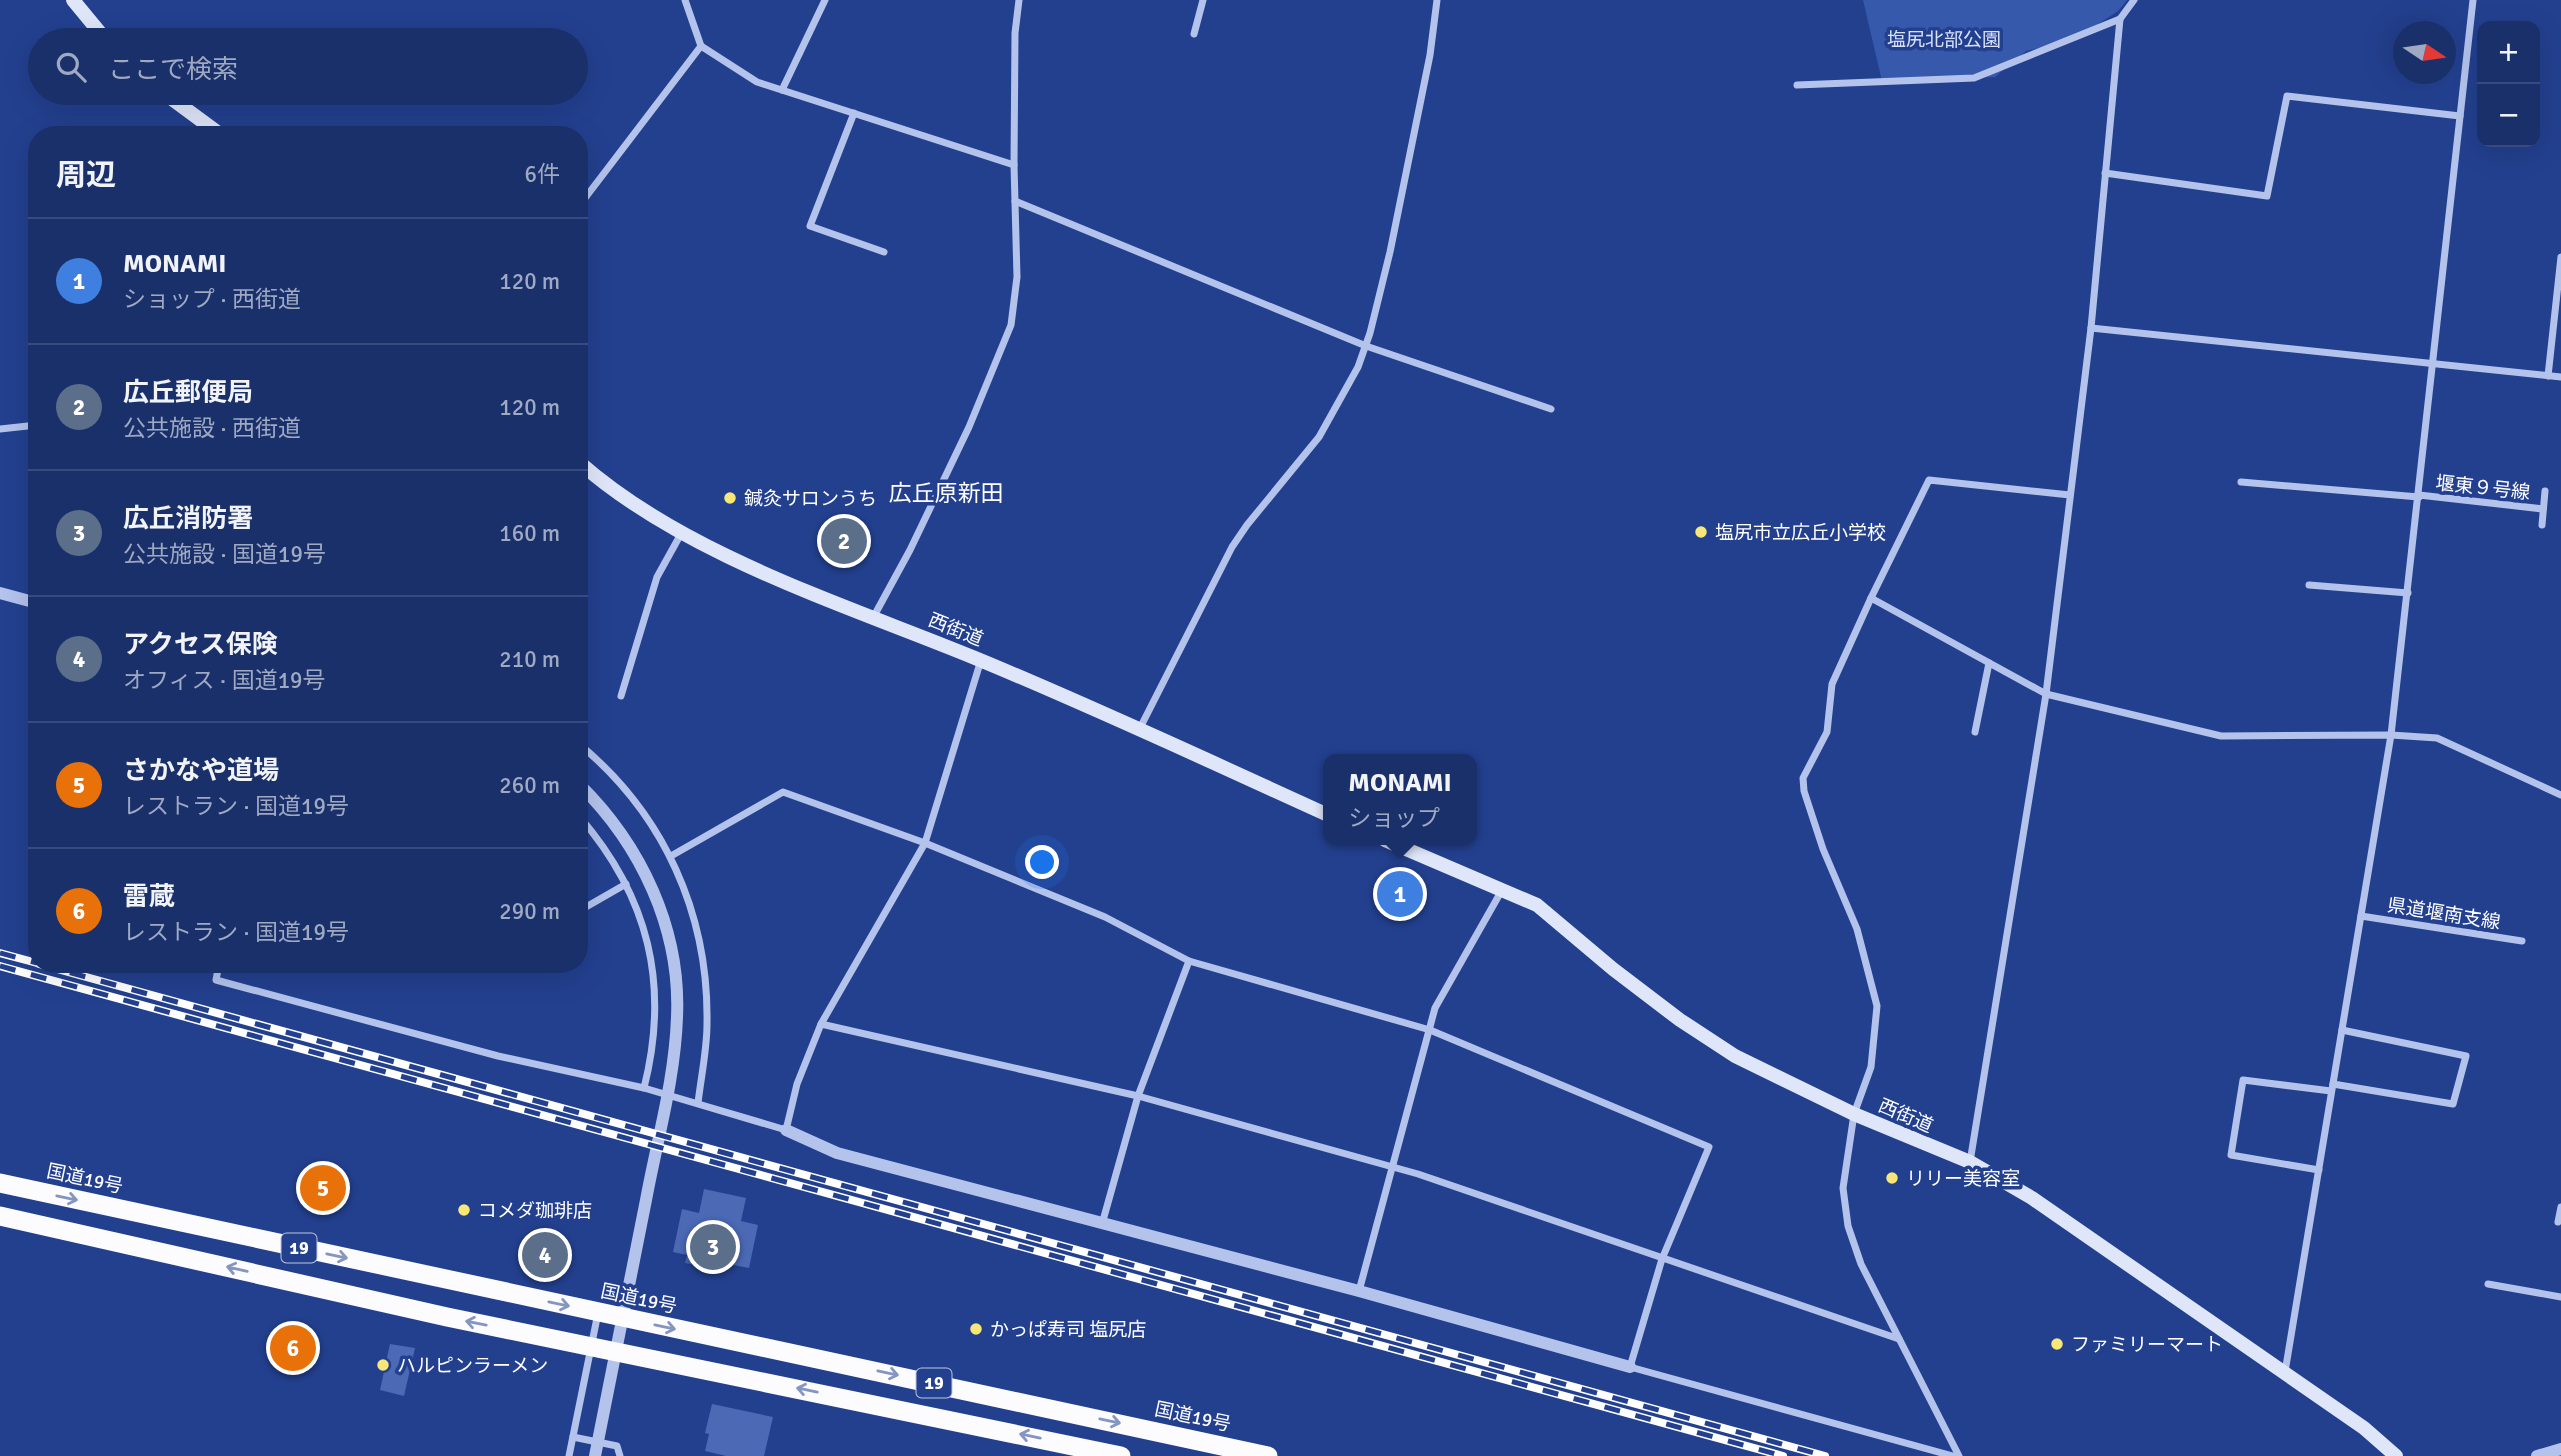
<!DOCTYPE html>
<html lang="ja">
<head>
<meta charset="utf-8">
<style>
  :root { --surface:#1a306b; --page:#233871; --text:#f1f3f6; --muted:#9fa9c1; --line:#384b7e; --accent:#f7e776 }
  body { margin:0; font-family:Signika,"Noto Sans JP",sans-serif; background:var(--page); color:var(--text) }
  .controls { position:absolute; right:21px; top:21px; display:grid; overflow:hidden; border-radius:14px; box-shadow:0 7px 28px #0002 }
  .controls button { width:63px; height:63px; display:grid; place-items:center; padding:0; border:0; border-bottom:2px solid var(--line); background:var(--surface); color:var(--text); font:35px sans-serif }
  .compass { position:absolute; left:2393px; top:21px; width:63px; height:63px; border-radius:50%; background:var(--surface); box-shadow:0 7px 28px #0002; rotate:103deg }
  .you { position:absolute; left:1043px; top:863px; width:24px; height:24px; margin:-18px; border:5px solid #fff; border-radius:50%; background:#1a73e8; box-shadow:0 0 0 10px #1a73e833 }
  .badge { display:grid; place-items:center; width:46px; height:46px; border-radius:50%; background:var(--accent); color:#fff; font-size:23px; font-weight:700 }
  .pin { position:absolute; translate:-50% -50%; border:4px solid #fff; box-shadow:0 2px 7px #0006 }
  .popup { position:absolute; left:1323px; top:754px; width:154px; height:91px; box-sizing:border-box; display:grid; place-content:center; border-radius:14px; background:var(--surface); filter:drop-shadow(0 2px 5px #0005); font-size:23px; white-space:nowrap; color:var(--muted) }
  .popup b { font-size:26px; color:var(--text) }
  .popup::after { content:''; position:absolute; left:50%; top:100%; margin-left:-14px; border:14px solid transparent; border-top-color:var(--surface) }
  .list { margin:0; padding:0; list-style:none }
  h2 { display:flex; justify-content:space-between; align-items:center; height:91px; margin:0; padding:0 28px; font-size:30px }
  h2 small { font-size:23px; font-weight:400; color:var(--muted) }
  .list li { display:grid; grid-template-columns:46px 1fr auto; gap:21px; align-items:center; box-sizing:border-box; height:126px; padding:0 28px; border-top:2px solid var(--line) }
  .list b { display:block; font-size:26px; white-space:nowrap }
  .list p { margin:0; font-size:23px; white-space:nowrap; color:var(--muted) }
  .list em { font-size:23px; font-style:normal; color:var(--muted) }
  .icon { flex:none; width:38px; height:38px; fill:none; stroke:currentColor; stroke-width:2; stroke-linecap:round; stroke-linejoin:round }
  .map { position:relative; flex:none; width:2561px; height:1456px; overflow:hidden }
  .search { position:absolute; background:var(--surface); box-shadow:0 7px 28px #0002; left:28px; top:28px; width:560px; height:77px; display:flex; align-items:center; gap:18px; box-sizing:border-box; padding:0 24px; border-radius:38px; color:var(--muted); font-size:26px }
  .panel { position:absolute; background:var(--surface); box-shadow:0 7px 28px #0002; left:28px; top:126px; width:560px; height:847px; border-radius:28px }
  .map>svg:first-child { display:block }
</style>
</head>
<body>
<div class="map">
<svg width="2561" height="1456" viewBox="0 0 2561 1456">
  <rect width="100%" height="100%" fill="#23408f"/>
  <path fill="#3759ac" d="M 1863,0 L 2127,0 L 2118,11 L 2075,39 L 2026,51 L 1995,77 L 1882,81 Z"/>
  <g fill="#4b69b5">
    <path d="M 704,1189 L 746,1198 L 741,1221 L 758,1225 L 749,1268 L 703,1259 L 701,1266 L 685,1263 L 687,1255 L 673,1252 L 682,1209 L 699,1213 Z"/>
    <path d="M 390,1344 L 415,1348 L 404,1396 L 380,1390 Z"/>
    <path d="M 712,1404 L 773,1417 L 764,1456 L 726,1456 L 705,1451 L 709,1434 L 705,1433 Z"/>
  </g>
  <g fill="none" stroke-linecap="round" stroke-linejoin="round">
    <g stroke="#b3c3ec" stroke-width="7">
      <path d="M 685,0 L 701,46 L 757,82 L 1014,165"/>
      <path d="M 1194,34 L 1203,0"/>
      <path d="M 1797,85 L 1974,78 L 2120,19"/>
      <path d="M 782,90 L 825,0"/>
      <path d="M 854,113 L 810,226 L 884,252"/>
      <path d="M 2105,173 L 2267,196 L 2287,96 L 2460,116"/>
      <path d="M 1015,201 L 1366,346 L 1551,409"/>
      <path d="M 579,206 L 701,46"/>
      <path d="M 2091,328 L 2561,377"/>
      <path d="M 2548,376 L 2561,257"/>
      <path d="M 0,429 L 37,425"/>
      <path d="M 2241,482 L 2419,497"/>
      <path d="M 2419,495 L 2543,509"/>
      <path d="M 2542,525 L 2545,491"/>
      <path d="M 2309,585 L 2408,593"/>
      <path d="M 1871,598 L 1929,480 L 2070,495"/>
      <path d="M 874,616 L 910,550 L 969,427 L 1011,325 L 1017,277 L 1014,165 L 1015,33 L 1019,0"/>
      <path d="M 621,696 L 657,577 L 682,532"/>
      <path d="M 1139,730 L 1232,547 L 1247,525 L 1319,437 L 1358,367 L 1370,333 L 1390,252 L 1430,55 L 1437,0"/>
      <path d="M 1975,732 L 1989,663"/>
      <path d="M 579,744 C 664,814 709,914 707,1024 C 707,1050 701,1077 698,1103"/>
      <path d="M 579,816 C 649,897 670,985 644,1088"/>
      <path d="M 671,856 L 783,792 L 925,843 L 1105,917 L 1189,961 L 1430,1030 L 1709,1147 L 1662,1259 L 1630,1367 L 1953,1456"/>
      <path d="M 579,911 L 626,884"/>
      <path d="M 2361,916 L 2522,941"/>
      <path d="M 219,964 L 216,980 L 498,1056 L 644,1088 L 786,1130 L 797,1084 L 821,1024 L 925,843 L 981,660"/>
      <path d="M 821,1024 L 1138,1096 L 1418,1174 L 1899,1339"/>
      <path d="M 2333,1084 L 2453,1104 L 2466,1056 L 2342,1030"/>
      <path d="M 1970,1162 L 2046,694 L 2091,328 L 2120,19 L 2134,0"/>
      <path d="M 2319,1170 L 2231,1155 L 2243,1080 L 2331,1091"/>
      <path d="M 2558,1222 L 2561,1207"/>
      <path d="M 1102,1224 L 1138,1096 L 1189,961"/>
      <path d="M 2488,1284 L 2561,1297"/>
      <path d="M 1359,1291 L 1435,1008 L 1502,890"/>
      <path d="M 2285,1372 L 2391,735 L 2473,0"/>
      <path d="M 573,1437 L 617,1446 L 620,1456"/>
      <path d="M 569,1456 L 598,1313"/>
      <path d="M 1959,1456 L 1861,1264 L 1848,1226 L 1843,1188 L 1854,1114 L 1871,1067 L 1877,1006 L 1857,929 L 1823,849 L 1804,791 L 1803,778 L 1827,732 L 1832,684 L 1871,598 L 2046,694 L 2221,736 L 2391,735 L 2437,738 L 2561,795"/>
    </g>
    <g stroke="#b3c3ec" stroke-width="12">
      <path d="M 0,593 L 37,603"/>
      <path d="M 579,784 C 641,845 681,929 677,1017 C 675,1079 657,1140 646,1200 C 629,1286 612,1371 595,1456"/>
      <path d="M 786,1130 L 837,1153 L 1359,1291 L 1630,1367"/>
      <path d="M 2537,1456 L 2561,1449"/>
    </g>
    <g stroke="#dfe6f9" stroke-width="14">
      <path d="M 73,0 L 106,40"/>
      <path d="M 164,93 L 221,135"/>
      <path d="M 579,462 C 684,555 846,605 975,658 C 1094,707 1211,762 1328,815"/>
      <path d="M 1385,840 L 1537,905 L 1613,969 L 1680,1020 L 1735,1056 L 1854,1114 L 1970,1162 L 2032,1198 L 2364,1428 L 2396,1456"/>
    </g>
    <g stroke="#fcfcff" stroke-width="19">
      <path d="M 0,1183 L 1268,1456"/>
      <path d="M 0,1216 L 447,1317 L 1121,1456"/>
    </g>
    <g stroke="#fff" stroke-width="8">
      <g id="rail">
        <path d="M 0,953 L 37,963"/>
        <path d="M 39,964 L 1825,1456"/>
        <path d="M 0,966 L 1783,1456"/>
      </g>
    </g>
    <use href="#rail" stroke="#23408f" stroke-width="5" stroke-dasharray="16" stroke-linecap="butt"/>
  </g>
  <defs><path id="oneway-shaft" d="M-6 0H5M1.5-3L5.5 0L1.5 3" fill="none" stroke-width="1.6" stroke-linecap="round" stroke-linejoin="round" transform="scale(1.75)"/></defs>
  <g stroke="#8595c1">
    <use href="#oneway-shaft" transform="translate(67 1198) rotate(12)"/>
    <use href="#oneway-shaft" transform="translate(337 1256) rotate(12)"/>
    <use href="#oneway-shaft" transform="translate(237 1269) rotate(-167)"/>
    <use href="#oneway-shaft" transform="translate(559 1304) rotate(12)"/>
    <use href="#oneway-shaft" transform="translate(476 1323) rotate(-169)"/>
    <use href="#oneway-shaft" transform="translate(665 1327) rotate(12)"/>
    <use href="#oneway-shaft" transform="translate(888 1373) rotate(12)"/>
    <use href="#oneway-shaft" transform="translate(807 1390) rotate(-168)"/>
    <use href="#oneway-shaft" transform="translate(1110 1421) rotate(12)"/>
    <use href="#oneway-shaft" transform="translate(1030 1436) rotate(-168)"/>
  </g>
  <g fill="#f7e776" stroke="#23408f" stroke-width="2.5">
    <circle cx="730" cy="498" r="7"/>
    <circle cx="1701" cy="532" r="7"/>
    <circle cx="1892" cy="1178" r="7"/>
    <circle cx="464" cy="1210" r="7"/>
    <circle cx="976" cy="1329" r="7"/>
    <circle cx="2057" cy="1344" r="7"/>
    <circle cx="383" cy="1365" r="7"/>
  </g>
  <g text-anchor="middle" stroke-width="7" stroke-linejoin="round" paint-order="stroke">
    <g fill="#23408f" stroke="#bdc6dd" stroke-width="2">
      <rect x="281.5" y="1233.5" width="35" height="29" rx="5"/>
      <rect x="916.5" y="1368.5" width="35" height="29" rx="5"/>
    </g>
    <g font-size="18" font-weight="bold" fill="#fff">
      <text x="299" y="1254">19</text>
      <text x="934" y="1389">19</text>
    </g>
    <g font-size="19" fill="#d8e1f9" stroke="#23408f">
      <text x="1944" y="46">塩尻北部公園</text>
    </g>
    <g font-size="19" fill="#fff" stroke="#23408f">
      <text transform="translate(2483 487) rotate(6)" y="7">堰東９号線</text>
      <text transform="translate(956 629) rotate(22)" y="7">西街道</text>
      <text transform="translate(2444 913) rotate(9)" y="7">県道堰南支線</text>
      <text transform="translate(1906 1115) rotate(23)" y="7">西街道</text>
      <text transform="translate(85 1178) rotate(12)" y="7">国道19号</text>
      <text transform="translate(639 1298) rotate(12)" y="7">国道19号</text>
      <text transform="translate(1193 1416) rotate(12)" y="7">国道19号</text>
    </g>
    <g font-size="19" fill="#fff" stroke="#23408f" text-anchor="start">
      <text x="744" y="505">鍼灸サロンうち</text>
      <text x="1715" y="539">塩尻市立広丘小学校</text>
      <text x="1906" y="1185">リリー美容室</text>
      <text x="478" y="1217">コメダ珈琲店</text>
      <text x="990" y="1336">かっぱ寿司 塩尻店</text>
      <text x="2071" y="1351">ファミリーマート</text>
      <text x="397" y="1372">ハルピンラーメン</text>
    </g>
    <g font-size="23" fill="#fff" stroke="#23408f">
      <text x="946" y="501">広丘原新田</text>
    </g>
  </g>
</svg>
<div class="controls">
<button>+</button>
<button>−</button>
</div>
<svg class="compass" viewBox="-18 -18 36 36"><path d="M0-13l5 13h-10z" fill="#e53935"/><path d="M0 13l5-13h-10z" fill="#9fa9c1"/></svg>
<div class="you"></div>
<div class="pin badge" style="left:1400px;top:894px;background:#3f7fe0">1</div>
<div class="popup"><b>MONAMI</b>ショップ</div>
<div class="pin badge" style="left:844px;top:541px;background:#5c6f8a">2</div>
<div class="pin badge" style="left:713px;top:1247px;background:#5c6f8a">3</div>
<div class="pin badge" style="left:545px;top:1255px;background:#5c6f8a">4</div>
<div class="pin badge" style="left:323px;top:1188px;background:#e8710a">5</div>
<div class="pin badge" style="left:293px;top:1348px;background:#e8710a">6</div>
<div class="search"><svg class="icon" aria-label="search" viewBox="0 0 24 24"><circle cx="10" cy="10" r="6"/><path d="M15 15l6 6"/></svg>ここで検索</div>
<section class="panel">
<h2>周辺<small>6件</small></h2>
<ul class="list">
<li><span class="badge" style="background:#3f7fe0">1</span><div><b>MONAMI</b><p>ショップ · 西街道</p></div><em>120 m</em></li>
<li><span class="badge" style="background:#5c6f8a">2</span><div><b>広丘郵便局</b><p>公共施設 · 西街道</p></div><em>120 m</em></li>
<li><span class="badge" style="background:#5c6f8a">3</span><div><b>広丘消防署</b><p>公共施設 · 国道19号</p></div><em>160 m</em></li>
<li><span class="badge" style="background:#5c6f8a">4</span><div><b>アクセス保険</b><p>オフィス · 国道19号</p></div><em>210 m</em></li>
<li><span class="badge" style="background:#e8710a">5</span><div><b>さかなや道場</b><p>レストラン · 国道19号</p></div><em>260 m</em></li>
<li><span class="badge" style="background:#e8710a">6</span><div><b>雷蔵</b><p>レストラン · 国道19号</p></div><em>290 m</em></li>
</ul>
</section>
</div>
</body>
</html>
